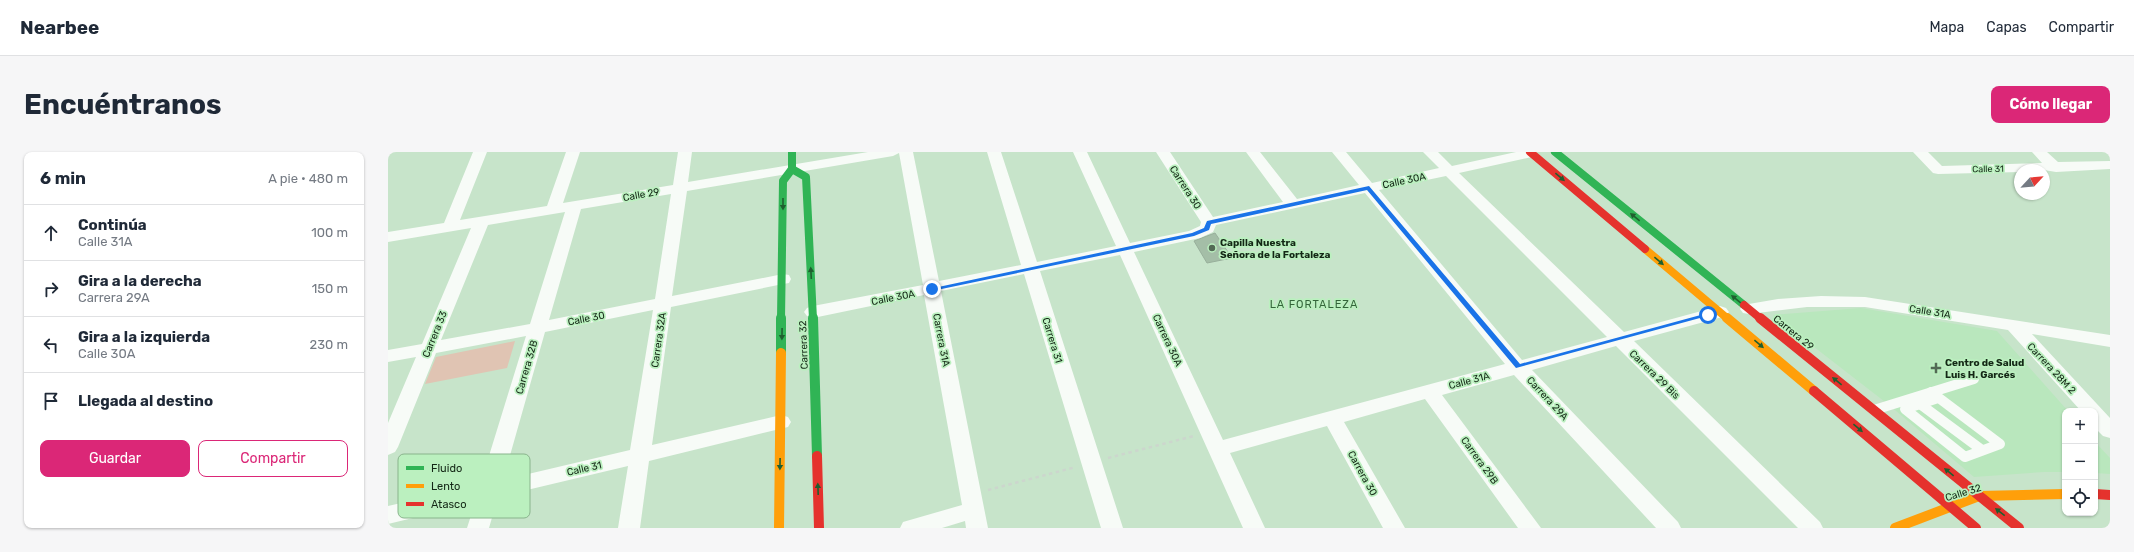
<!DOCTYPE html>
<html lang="es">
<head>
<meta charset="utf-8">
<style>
  :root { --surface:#fff; --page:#f6f6f7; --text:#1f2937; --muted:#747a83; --line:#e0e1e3; --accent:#db2777 }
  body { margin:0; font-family:Rubik,sans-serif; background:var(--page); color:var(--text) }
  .controls { position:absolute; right:12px; bottom:12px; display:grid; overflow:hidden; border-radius:8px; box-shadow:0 1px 3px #0004 }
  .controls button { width:36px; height:36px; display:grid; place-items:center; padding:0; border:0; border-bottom:1px solid var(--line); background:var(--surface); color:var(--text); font:20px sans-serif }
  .compass { position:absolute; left:1626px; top:12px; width:36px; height:36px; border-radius:50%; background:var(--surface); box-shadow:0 1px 3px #0004; rotate:64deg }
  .stop { position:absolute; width:12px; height:12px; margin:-9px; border:3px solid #1a73e8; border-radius:50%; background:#fff }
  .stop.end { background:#1a73e8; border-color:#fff; box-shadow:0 1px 4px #0008 }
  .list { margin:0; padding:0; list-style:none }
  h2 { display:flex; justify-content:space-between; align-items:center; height:52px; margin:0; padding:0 16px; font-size:17px }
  h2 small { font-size:13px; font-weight:400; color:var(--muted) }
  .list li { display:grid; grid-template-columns:26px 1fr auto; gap:12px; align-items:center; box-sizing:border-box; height:56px; padding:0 16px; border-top:1px solid var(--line) }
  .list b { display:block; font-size:15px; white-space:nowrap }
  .list p { margin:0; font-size:13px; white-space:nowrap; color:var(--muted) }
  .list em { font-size:13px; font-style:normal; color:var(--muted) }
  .actions { display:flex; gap:8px; padding:12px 16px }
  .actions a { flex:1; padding:9px 0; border:1px solid var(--accent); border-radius:8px; text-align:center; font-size:14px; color:var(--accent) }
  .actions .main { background:var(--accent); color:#fff }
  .icon { flex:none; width:22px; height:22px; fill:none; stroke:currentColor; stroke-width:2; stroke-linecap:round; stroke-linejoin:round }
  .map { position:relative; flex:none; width:1722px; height:376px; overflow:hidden; border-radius:8px }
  header { display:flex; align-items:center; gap:24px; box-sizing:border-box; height:56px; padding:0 20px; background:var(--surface); border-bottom:1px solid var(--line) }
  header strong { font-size:19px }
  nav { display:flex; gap:22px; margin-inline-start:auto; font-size:14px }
  .intro { display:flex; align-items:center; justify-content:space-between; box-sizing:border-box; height:96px; padding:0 24px }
  h1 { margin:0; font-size:28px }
  .button { padding:10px 18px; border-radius:8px; background:var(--accent); color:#fff; font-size:14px; font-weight:700 }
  main { display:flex; gap:24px; padding:0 24px }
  aside { flex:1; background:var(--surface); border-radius:8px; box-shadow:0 1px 3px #0004 }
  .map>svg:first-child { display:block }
</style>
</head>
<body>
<header>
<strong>Nearbee</strong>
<nav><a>Mapa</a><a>Capas</a><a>Compartir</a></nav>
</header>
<div class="intro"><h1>Encuéntranos</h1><a class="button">Cómo llegar</a></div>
<main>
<aside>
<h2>6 min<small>A pie · 480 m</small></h2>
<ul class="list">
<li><svg class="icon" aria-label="ahead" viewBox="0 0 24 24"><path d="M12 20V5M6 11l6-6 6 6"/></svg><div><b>Continúa</b><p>Calle 31A</p></div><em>100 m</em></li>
<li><svg class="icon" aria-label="right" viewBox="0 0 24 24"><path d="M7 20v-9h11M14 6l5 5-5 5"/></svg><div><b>Gira a la derecha</b><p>Carrera 29A</p></div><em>150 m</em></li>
<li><svg class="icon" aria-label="left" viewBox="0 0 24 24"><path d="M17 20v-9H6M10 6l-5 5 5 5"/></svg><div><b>Gira a la izquierda</b><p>Calle 30A</p></div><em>230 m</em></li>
<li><svg class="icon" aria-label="arrive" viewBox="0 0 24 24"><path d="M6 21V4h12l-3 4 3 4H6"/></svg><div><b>Llegada al destino</b></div></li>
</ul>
<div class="actions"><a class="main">Guardar</a><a>Compartir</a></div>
</aside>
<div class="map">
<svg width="1722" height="376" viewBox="0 0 1722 376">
  <rect width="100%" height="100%" fill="#c7e4ca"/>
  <g fill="#b9e7bd">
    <path d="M 1473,156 L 1609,179 L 1680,259 L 1677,259 L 1677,320 L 1656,320 L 1586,325 L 1501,253 L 1385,163 Z"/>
    <path d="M 1707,290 L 1722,306 L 1722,322 L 1707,321 Z"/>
  </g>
  <path fill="#e0c4b3" d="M 127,189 L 119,216 L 37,232 L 48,205 Z"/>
  <path fill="#a4bea7" stroke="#98af9b" d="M 827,81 L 844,106 L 819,111 L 806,89 Z"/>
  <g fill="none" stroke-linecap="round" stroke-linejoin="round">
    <g stroke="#ccd6cd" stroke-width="2.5" stroke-dasharray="3.5 3.5" stroke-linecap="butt">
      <path d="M 720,306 L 806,284"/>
      <path d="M 600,338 L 688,315"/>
    </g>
    <g stroke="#f7fbf7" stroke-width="10">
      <path d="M 1543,240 L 1612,292 L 1577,305 L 1517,257 L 1550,246"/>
      <path d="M 1532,252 L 1594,298"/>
      <path d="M 1486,258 L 1586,227"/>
    </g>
    <g fill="#f7fbf7" fill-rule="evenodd">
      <path d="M 85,0 L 99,0 L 72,68 L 159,54 L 178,0 L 192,0 L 175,51 L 285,33 L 290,0 L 304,0 L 300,30 L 480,0 L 525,0 L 551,129 L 633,113 L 599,0 L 613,0 L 649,110 L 728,94 L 685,0 L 699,0 L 742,91 L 801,79 L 812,74 L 813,70 L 768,0 L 782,0 L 825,65 L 895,50 L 858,0 L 872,0 L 909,47 L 971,33 L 944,0 L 958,0 L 984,31 L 1051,16 L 1035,0 L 1050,0 L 1064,14 L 1128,0 L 1149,0 L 1148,4 L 1071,21 L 1236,180 L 1332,154 L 1338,156 L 1341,160 L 1338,164 L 1246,189 L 1432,370 L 1435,376 L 1410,376 L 1228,194 L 1144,218 L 1290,370 L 1293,376 L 1268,376 L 1126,223 L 1054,243 L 1153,376 L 1130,376 L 1037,247 L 956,270 L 1017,376 L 995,376 L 939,274 L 842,301 L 877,376 L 855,376 L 732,103 L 652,119 L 735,376 L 713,376 L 636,122 L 553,139 L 600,376 L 578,376 L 577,369 L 554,376 L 512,376 L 515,370 L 574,353 L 536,143 L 425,166 L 419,164 L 416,160 L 419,156 L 425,154 L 535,133 L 511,1 L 505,4 L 299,39 L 284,144 L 395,122 L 401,123 L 403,127 L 401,131 L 395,132 L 283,155 L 264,293 L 393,263 L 400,265 L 403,270 L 400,275 L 261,309 L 252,376 L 230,376 L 240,314 L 110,345 L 101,376 L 79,376 L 87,351 L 0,372 L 0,354 L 92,333 L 138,184 L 48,201 L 10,295 L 7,300 L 0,303 L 0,271 L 28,205 L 0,210 L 0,198 L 34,192 L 83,76 L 0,90 L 0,80 L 56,71 ZM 1058,24 L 1219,185 L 1134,208 L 991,38 ZM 977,41 L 1117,212 L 835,288 L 746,100 L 812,86 L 825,80 L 828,73 ZM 283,42 L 267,147 L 161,168 L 193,57 ZM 177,60 L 142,172 L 53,188 L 100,73 ZM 265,158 L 242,298 L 115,328 L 157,180 Z"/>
      <path d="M 1525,0 L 1540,0 L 1554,14 L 1654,11 L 1644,0 L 1659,0 L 1670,10 L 1722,9 L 1722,17 L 1668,20 L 1656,18 L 1632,18 L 1632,20 L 1550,22 L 1545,21 Z"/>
      <path d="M 1433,144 L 1477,145 L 1722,183 L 1722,195 L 1644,182 L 1722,266 L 1722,286 L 1715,284 L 1707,276 L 1707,259 L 1693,259 L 1620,178 L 1477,155 L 1419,155 L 1361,162 L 1355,161 L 1352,157 L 1355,153 L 1390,147 Z"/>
    </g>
    <g stroke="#30b455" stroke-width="8">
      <path d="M 1167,0 L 1356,153"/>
      <path d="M 404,17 L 418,25 L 425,167"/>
      <path d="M 393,167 L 395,29 L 404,17 L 404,0"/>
    </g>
    <g stroke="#30b455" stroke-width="10">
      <path d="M 425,166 L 429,304"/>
      <path d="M 393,201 L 393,166"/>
    </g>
    <path stroke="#ff9f0a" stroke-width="8" d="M 1257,97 L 1340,167"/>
    <g stroke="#ff9f0a" stroke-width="10">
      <path d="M 1339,166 L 1426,239"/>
      <path d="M 391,376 L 393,201"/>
      <path d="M 1507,376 L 1591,344 L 1677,342"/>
    </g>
    <g stroke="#e5322d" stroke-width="8">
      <path d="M 1142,0 L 1257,97"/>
      <path d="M 1356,153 L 1373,167"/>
    </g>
    <g stroke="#e5322d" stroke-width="10">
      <path d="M 1372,166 L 1631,376"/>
      <path d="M 1426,239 L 1588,376"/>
      <path d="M 429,304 L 431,376"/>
      <path d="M 1707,342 L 1722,343"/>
    </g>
  </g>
  <defs><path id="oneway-solid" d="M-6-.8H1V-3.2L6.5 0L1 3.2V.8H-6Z"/></defs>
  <g fill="#1f5f2f">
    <use href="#oneway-solid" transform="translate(1172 25) rotate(40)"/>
    <use href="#oneway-solid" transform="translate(395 52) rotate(90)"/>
    <use href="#oneway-solid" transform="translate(1247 65) rotate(-141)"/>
    <use href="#oneway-solid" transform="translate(1271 109) rotate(40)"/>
    <use href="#oneway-solid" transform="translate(423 121) rotate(-93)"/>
    <use href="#oneway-solid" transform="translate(1348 147) rotate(-141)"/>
    <use href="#oneway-solid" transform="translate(394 182) rotate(91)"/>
    <use href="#oneway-solid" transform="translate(1371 192) rotate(40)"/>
    <use href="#oneway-solid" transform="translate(1449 229) rotate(-141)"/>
    <use href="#oneway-solid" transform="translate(1470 276) rotate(40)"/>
    <use href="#oneway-solid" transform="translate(392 312) rotate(91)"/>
    <use href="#oneway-solid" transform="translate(1561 320) rotate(-141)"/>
    <use href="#oneway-solid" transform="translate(430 337) rotate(-92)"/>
    <use href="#oneway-solid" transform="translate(1612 360) rotate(-142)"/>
  </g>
  <path fill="#1a73e8" d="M 981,34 L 1132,212 L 1320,161 L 1323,163 L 1128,216 L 979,38 L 823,72 L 821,78 L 806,84 L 544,139 L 541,137 L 804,81 L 816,76 L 819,69 Z"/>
  <g fill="#526954" stroke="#bbf0bf" stroke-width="1.5">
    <circle cx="824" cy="96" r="4"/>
    <path d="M1546 210h4v4h4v4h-4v4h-4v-4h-4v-4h4z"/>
  </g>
  <g text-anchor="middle" stroke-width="3.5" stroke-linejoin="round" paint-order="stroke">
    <g font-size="9" fill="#132715" stroke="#bbf0bf">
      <text transform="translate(1600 17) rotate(-1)" y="3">Calle 31</text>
    </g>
    <g font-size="10" fill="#132715" stroke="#bbf0bf">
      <text transform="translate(1016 28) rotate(-12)" y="4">Calle 30A</text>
      <text transform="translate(798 35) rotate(57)" y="4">Carrera 30</text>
      <text transform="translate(253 42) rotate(-10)" y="4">Calle 29</text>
      <text transform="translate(505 145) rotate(-11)" y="4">Calle 30A</text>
      <text transform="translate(1542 159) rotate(9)" y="4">Calle 31A</text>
      <text transform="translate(198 166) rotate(-11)" y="4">Calle 30</text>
      <text transform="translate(1406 180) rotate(39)" y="4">Carrera 29</text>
      <text transform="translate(46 182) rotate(-68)" y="4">Carrera 33</text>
      <text transform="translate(270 188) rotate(-82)" y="4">Carrera 32A</text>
      <text transform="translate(554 188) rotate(79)" y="4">Carrera 31A</text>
      <text transform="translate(665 188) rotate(73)" y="4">Carrera 31</text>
      <text transform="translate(780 188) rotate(65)" y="4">Carrera 30A</text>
      <text transform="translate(415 193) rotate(-92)" y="4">Carrera 32</text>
      <text transform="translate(138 215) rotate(-74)" y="4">Carrera 32B</text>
      <text transform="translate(1664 216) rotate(47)" y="4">Carrera 28M 2</text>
      <text transform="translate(1267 222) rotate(44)" y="4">Carrera 29 Bis</text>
      <text transform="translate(1081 228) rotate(-15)" y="4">Calle 31A</text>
      <text transform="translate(1160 246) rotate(47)" y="4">Carrera 29A</text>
      <text transform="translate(1092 308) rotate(54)" y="4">Carrera 29B</text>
      <text transform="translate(196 316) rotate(-13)" y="4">Calle 31</text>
      <text transform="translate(975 321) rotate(61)" y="4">Carrera 30</text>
      <text transform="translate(1575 340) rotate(-17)" y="4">Calle 32</text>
    </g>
    <g font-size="10" font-weight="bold" fill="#132715" stroke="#bbf0bf" text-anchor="start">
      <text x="832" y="94">Capilla Nuestra<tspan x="832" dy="12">Señora de la Fortaleza</tspan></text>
      <text x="1557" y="214">Centro de Salud<tspan x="1557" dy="12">Luis H. Garcés</tspan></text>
    </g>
    <g font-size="11" letter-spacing="1" fill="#34653a" stroke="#bbf0bf">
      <text x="926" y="156">LA FORTALEZA</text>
    </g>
  </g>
  <rect x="10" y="302" width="132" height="64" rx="6" fill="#bbf0bf" stroke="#89b48c" stroke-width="1"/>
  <rect x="18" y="314" width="18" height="4" fill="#30b455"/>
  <rect x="18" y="332" width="18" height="4" fill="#ff9f0a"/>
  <rect x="18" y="350" width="18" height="4" fill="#e5322d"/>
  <g font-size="11" fill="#132715">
    <text x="43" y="320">Fluido</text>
    <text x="43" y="338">Lento</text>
    <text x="43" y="356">Atasco</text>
  </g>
</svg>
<div class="controls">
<button>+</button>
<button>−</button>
<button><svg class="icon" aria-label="locate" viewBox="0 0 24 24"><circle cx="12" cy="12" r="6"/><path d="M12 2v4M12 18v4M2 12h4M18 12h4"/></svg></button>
</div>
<svg class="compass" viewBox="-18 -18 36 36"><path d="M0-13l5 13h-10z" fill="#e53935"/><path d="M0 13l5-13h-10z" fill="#747a83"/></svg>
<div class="stop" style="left:1320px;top:163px"></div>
<div class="stop end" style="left:544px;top:137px"></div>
</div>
</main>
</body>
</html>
